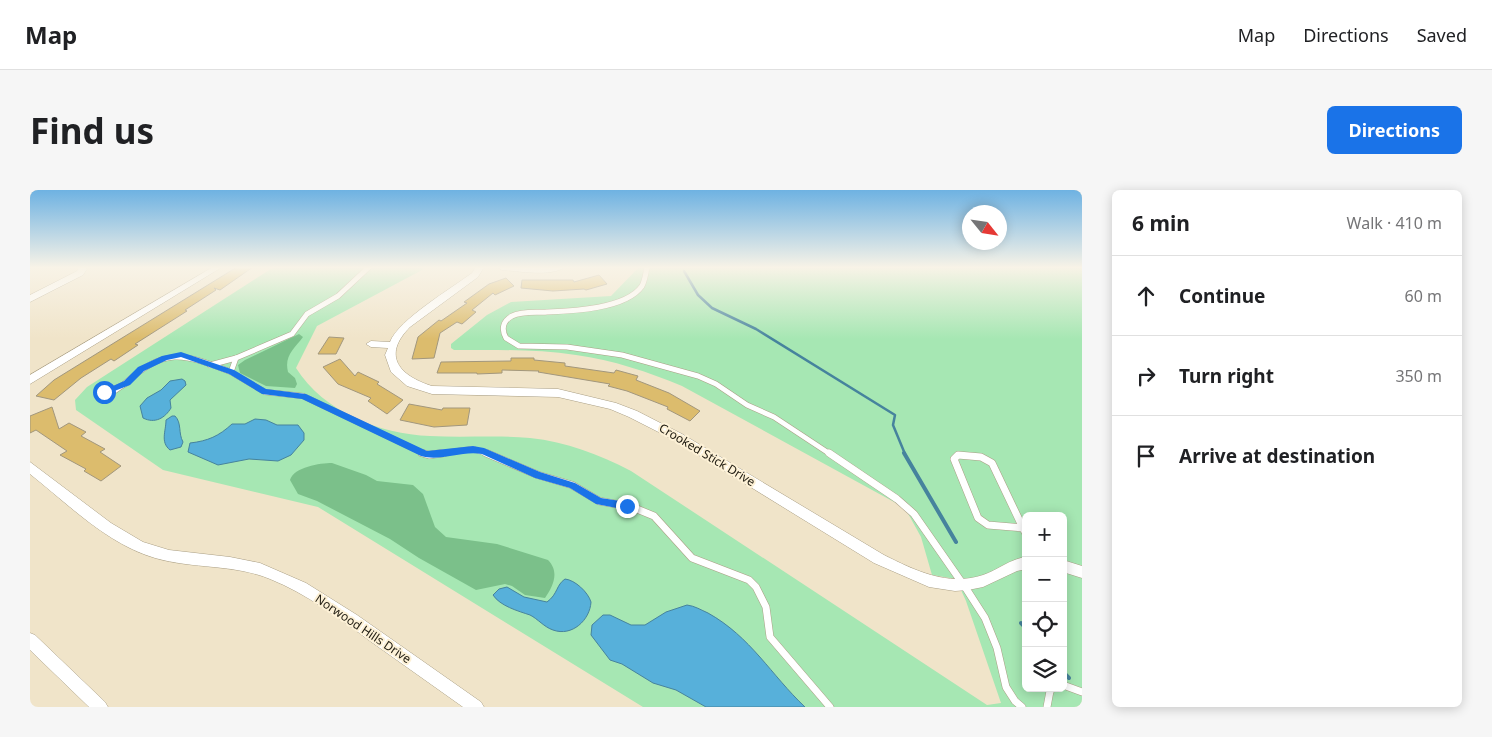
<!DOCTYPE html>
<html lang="en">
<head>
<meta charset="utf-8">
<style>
  :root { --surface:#fff; --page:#f6f6f6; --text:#202124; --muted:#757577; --line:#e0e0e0; --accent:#1a73e8 }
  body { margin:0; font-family:"Noto Sans",sans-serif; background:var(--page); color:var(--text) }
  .controls { position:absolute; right:15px; bottom:15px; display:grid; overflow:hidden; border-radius:8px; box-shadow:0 2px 12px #0003 }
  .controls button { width:45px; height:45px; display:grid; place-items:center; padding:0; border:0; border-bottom:1px solid var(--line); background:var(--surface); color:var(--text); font:25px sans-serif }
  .compass { position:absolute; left:932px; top:15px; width:45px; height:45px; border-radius:50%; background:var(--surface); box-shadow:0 2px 12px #0003; rotate:120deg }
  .stop { position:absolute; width:15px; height:15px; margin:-11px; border:4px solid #1a73e8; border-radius:50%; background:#fff }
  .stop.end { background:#1a73e8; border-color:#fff; box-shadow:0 1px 5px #0008 }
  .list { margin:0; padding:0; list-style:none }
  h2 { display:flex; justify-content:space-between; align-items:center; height:65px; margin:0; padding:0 20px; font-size:21px }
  h2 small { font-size:16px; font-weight:400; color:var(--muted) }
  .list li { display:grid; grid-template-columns:32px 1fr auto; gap:15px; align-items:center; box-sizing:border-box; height:80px; padding:0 20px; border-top:1px solid var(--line) }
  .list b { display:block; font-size:19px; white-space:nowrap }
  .list em { font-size:16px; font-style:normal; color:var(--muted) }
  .icon { flex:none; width:28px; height:28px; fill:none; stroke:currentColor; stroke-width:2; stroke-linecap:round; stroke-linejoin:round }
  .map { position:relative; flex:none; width:1052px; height:517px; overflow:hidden; border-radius:8px }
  header { display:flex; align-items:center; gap:30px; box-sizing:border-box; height:70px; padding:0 25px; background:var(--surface); border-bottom:1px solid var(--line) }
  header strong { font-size:24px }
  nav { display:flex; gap:28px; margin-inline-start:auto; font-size:18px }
  .intro { display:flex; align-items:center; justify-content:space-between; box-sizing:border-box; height:120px; padding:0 30px }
  h1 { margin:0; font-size:35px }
  .button { padding:12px 22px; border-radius:8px; background:var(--accent); color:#fff; font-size:18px; font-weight:700 }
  main { display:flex; gap:30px; padding:0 30px }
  aside { flex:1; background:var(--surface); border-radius:8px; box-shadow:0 2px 12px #0003 }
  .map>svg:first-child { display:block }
</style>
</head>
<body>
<header>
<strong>Map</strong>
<nav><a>Map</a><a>Directions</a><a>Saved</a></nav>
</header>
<div class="intro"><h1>Find us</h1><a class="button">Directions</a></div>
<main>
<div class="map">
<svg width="1052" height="517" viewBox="0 0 1052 517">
  <rect width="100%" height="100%" fill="#f0e4c9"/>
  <path fill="#a6e7b3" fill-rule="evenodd" d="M 244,77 L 394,77 L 392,80 L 287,136 L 266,178 C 294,222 349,244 400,246 C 433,248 467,245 500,248 C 537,252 568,264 601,281 L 957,515 L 971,513 L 936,411 L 926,389 L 902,385 L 891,347 L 875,318 L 652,196 C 618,182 583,170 546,165 C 506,159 465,160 424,160 L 421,158 L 421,154 L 457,125 L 481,112 L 581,106 L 609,77 L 1052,77 L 1052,517 L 613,517 L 288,317 L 133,280 L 46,220 L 45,210 L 57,197 ZM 996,326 L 1033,326 L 1033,498 L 996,498 Z"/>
  <g fill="#7bc08a">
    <path d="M 269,144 L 273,147 C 264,159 254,166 258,182 L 265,188 L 267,194 L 265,198 L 236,196 L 210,183 L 208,175 L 215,170 Z"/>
    <path d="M 302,273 L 336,285 L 347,291 L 383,295 L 393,304 L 405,337 L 416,347 L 467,354 L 518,370 C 530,382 523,397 515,408 L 495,405 L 482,396 L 475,394 L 446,400 L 389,368 L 360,349 L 287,311 L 268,304 L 260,290 C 264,277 290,273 302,273 Z"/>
  </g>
  <g fill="#57b0da" stroke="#46839d">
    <path d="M 152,189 L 155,191 L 156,195 L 140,210 L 141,218 C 135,228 125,234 113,228 L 110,216 L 117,208 L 131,200 L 140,191 Z"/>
    <path d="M 142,226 L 145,226 C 152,233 148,243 153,252 L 151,257 L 140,260 C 130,252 136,241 136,230 Z"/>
    <path d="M 225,229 L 236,230 L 247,235 L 268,235 L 274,243 L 274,250 L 261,265 L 248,271 L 219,269 L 188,275 L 158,262 L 160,253 C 178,251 189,246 202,234 L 215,234 Z"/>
    <path d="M 535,389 C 545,390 558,402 561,412 C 560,430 542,447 523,440 C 514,437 508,429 500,425 C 488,421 470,416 463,405 L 469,399 L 477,397 L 494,407 L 517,412 C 528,404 526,395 535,389 Z"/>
    <path d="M 657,415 C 665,416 671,420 678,423 C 721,447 741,485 775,517 L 676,517 L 646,500 L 623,493 L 592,474 L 580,470 L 561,445 L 562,435 L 573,425 L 580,425 L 601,435 L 615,435 L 636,422 Z"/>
  </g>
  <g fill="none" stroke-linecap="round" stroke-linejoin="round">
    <path stroke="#46839d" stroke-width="2.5" d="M 654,81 L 668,105 L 682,118 L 726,139 L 865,225 L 863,235 L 875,264"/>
    <g stroke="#46839d" stroke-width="4">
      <path d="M 874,263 L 926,352"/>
      <path d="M 991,433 L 996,438"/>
      <path d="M 1033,482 L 1039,488"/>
    </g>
  </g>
  <g fill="#dcbc6d" stroke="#a2977d">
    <path d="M 207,77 L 223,77 L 190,100 L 184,98 L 186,100 L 155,120 L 157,121 L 105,154 L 108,155 L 84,171 L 81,169 L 51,188 L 24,210 L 6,206 L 24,190 Z"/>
    <path d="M 569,85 L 577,94 L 556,100 L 554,99 L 523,101 L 491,98 L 492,90 L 543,90 L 544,92 Z"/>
    <path d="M 476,88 L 484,96 L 465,105 L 463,103 L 442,120 L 446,122 L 432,134 L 427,132 L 410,143 L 404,168 L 382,169 L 388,147 L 409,130 L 411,131 L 437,113 L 434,112 L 459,94 Z"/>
    <path d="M 299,147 L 314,148 L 306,164 L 288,164 Z"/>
    <path d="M 481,168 L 504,168 L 504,170 L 535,173 L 535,176 L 584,183 L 586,180 L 608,186 L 606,190 L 639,203 L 670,221 L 660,231 L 637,219 L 638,217 L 597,201 L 578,196 L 580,194 L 508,182 L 509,181 L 472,180 L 472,183 L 447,184 L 447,183 L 407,183 L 411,172 L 481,171 Z"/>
    <path d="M 310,169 L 325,186 L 328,182 L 349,192 L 347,194 L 373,210 L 357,224 L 338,211 L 341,208 L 308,194 L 293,177 Z"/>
    <path d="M 379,214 L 412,220 L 413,218 L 440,218 L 437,235 L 404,237 L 370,230 Z"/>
    <path d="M 22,217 L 29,239 L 39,233 L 56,242 L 51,246 L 75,259 L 70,262 L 91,276 L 71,291 L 54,281 L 56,279 L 30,265 L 37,261 L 6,240 L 0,243 L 0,226 Z"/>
  </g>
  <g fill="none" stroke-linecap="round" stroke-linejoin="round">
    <g stroke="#aa9f85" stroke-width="6">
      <g id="service-far1">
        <path d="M 617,77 C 616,83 615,90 612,96 C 596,119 542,121 517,122 C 506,123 492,121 482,126 C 473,131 471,139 476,148 L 489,156 L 537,157 L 592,165 L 668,186 L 686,194 L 717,215 L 744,227 L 800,264"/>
        <path d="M 206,168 L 201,182 L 235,202 L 273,206 L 395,264"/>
        <path d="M 180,175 L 206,168 L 262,144 L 277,124 L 308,106 L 339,77"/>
        <path d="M 93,195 L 80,204 L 74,203 Z"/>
        <path d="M 93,195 C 135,157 152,163 201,182"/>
        <path d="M 93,195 L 97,193"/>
        <path d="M 404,264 L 443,259 L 459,264"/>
      </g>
    </g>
    <g stroke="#aa9f85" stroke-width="8">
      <g id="service">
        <path d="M 392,263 L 399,265 L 414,263"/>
        <path d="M 456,263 L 508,285 L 542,295 L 569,311 L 602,317 L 624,326 L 662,368 L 719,390 L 726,397 L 736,417 L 740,447 L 800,517"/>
        <path d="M 799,263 L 867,309 L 884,324 L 937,400 L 955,428 L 967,458 L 976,497 L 985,511 L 992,517"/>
        <path d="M 928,265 L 951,267 L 962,273 L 993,338 L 958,335 L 948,328 L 924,269 Z"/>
        <path d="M 993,338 L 996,344"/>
        <path d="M 1033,495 L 1052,502"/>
        <path d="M 1017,517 L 1020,501 L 1023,498"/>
      </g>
    </g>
    <g stroke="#aa9f85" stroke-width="1">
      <g id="minor">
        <path d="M 47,77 L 55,77 L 57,79 L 53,85 L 0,112 L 0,105 L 47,81 L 48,79 Z"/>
        <path d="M 183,77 L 192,77 L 0,194 L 0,185 Z"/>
        <path d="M 446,77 L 454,77 L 448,87 L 380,137 C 351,166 370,186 402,196 L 528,199 L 586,213 L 607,221 L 652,244 L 854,365 C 884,380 918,397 953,385 C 968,380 980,369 996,367 L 996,379 L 987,381 L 953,397 L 938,400 L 925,401 L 899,397 L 844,373 L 644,250 L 599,227 L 580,219 L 528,207 L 402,204 L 377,196 L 361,182 L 355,165 L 358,158 L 341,157 L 336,154 L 341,151 L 360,152 C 368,130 422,98 442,83 Z"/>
        <path d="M 468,77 L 535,77 C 522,87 488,81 472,80 Z"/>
        <path d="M 0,272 L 81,333 L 113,352 L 139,360 L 200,367 L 230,373 L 276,393 L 327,425 L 451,512 L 454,517 L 433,517 C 402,495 371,473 340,451 C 309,428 277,404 240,389 C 204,374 163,379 125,368 C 77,354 38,314 0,284 Z"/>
        <path d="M 1033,370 L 1052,376 L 1052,388 L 1033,382 Z"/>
        <path d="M 0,443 L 5,445 L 75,512 L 78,517 L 59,517 L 0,460 Z"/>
      </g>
    </g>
    <use href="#service-far1" stroke="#fff" stroke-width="5"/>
    <use href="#service" stroke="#fff" stroke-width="7"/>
    <use href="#minor" fill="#fff" fill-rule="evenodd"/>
  </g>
  <linearGradient id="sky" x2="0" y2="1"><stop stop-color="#6eb2e2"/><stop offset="0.52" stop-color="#f8f3e7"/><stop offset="1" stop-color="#f8f3e7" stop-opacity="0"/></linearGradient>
  <rect width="1052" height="149" fill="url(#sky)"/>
  <path fill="#1a73e8" d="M 151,162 L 204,180 L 236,199 L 276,204 L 397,261 L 443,256 L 454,258 L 510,282 L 545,293 L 571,308 L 597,312 L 602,316 L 597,320 L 566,314 L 540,298 L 505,288 L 452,264 C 432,260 411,272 391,266 L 272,209 L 232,204 L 199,184 L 151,167 L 137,170 L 114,181 L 100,195 L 74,205 L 70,202 L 94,191 L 108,177 L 132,166 Z"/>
  <g text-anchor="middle" stroke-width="4" stroke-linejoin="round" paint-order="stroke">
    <g font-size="12" fill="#1d190f" stroke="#fdf1d6">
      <text transform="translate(677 265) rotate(31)" y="4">Crooked Stick Drive</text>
      <text transform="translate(333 439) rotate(34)" y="4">Norwood Hills Drive</text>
    </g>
  </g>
</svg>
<div class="controls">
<button>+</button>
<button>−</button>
<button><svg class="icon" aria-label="locate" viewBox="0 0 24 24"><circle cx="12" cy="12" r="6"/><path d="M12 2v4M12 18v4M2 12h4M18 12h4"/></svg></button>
<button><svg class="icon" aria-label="layers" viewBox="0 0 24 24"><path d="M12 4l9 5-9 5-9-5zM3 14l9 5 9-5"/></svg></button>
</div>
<svg class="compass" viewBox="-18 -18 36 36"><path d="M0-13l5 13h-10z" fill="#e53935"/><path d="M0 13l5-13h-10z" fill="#757577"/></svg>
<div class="stop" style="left:74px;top:202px"></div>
<div class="stop end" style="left:597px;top:316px"></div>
</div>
<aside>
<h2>6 min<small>Walk · 410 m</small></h2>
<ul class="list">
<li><svg class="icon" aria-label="ahead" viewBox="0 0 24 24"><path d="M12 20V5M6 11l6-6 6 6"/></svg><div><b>Continue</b></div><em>60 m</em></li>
<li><svg class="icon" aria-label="right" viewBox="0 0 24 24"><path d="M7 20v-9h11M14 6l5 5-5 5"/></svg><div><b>Turn right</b></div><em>350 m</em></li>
<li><svg class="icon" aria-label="arrive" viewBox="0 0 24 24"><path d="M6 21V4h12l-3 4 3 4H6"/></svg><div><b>Arrive at destination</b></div></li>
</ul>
</aside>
</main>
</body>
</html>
